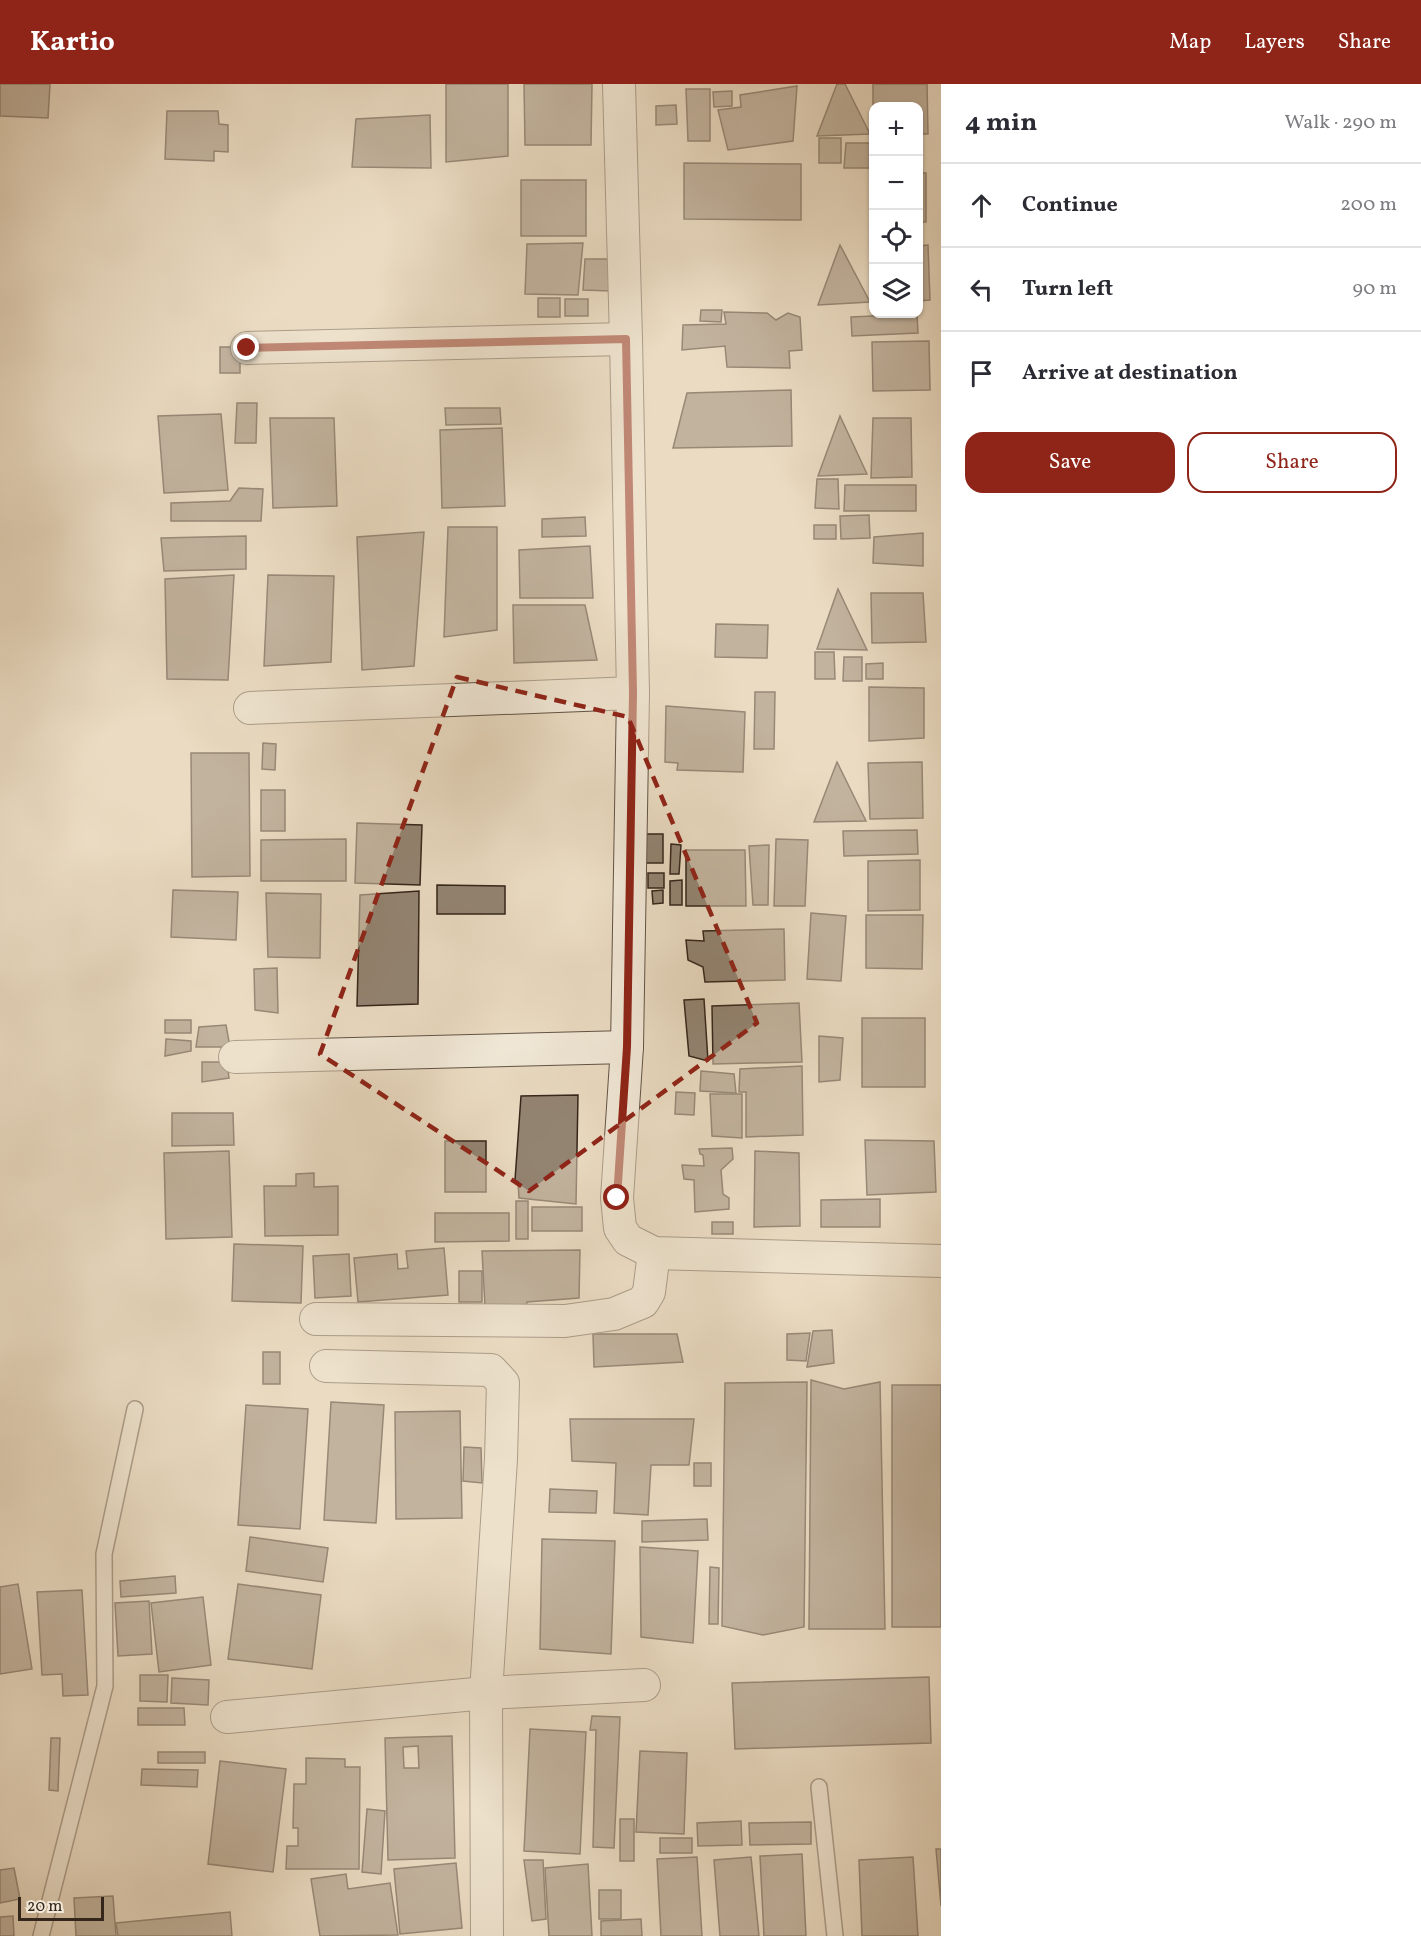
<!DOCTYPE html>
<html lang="en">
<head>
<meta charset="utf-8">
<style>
  :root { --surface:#fff; --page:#f7f7f7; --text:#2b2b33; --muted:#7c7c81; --line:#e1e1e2; --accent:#8f2418 }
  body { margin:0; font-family:Vollkorn,serif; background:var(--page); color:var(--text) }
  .controls { position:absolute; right:18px; top:18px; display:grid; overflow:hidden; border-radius:12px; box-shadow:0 2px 4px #0004 }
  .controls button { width:54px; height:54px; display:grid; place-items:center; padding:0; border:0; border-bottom:2px solid var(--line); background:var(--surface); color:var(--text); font:30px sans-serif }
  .scale { position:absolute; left:18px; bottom:15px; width:86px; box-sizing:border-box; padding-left:6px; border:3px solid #35261b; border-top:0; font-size:16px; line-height:21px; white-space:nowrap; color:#35261b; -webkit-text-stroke:4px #f1e8d7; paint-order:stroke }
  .stop { position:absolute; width:18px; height:18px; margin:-14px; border:4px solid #8f2418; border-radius:50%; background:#fff }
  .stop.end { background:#8f2418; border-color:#fff; box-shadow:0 2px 6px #0008 }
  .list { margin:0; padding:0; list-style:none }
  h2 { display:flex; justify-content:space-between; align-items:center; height:78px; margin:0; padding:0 24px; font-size:26px }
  h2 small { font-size:20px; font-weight:400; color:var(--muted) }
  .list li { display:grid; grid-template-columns:39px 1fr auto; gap:18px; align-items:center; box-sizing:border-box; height:84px; padding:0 24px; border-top:2px solid var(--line) }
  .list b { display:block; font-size:22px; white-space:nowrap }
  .list em { font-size:20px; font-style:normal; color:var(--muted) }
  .actions { display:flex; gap:12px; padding:18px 24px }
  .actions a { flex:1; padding:14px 0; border:2px solid var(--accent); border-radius:18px; text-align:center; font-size:21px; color:var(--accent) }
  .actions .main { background:var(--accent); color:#fff }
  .icon { flex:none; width:33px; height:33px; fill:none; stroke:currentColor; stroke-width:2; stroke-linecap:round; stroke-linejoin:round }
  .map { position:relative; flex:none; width:941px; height:1852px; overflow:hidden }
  header { display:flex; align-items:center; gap:36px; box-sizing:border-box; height:84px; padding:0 30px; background:var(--accent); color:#fff }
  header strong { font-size:28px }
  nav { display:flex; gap:33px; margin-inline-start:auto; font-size:21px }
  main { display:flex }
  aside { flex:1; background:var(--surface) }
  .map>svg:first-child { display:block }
</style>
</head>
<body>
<header>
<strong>Kartio</strong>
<nav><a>Map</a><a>Layers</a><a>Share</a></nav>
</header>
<main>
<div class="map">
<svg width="941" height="1852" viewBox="0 0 941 1852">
  <rect width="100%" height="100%" fill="#eadbc2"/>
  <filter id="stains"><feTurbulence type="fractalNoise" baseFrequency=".00333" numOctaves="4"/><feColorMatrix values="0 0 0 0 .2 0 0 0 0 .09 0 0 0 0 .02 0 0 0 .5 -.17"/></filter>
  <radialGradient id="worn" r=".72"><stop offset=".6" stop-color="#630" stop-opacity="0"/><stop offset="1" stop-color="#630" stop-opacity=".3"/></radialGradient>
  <g fill="#938472" stroke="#35261b" stroke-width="1.5" fill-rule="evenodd">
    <path d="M 0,0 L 50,0 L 48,34 L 0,32 Z"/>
    <path d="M 446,0 L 508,0 L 508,72 L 446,78 Z"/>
    <path d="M 524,0 L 592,0 L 591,61 L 525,61 Z"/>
    <path d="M 837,0 L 845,0 L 870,50 L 817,52 Z"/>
    <path d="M 873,0 L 927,0 L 928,50 L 918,50 L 918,22 L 874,22 L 873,51 Z"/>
    <path d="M 797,2 L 793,57 L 728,66 L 718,26 L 741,23 L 740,11 Z"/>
    <path d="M 686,5 L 710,5 L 710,57 L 688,57 Z"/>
    <path d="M 732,7 L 732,22 L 714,23 L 713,8 Z"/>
    <path d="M 676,21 L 677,40 L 656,41 L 656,22 Z"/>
    <path d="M 167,27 L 218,27 L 219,40 L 228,41 L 228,68 L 214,67 L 214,77 L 165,75 Z"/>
    <path d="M 430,31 L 431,84 L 352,83 L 356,35 Z"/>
    <rect x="819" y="54" width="22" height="25"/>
    <path d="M 846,59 L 874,59 L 874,84 L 844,84 Z"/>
    <path d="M 918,60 L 921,60 L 922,83 L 918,83 Z"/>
    <path d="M 684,79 L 801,80 L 801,136 L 684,135 Z"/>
    <rect x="872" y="89" width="2" height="49"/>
    <rect x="918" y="89" width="8" height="49"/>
    <rect x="521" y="96" width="65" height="56"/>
    <path d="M 583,159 L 578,211 L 525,210 L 527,160 Z"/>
    <path d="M 840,161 L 870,218 L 818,221 Z"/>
    <path d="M 928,161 L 930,216 L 918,217 L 918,162 Z"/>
    <path d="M 585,175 L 610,175 L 611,207 L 583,206 Z"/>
    <rect x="538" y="214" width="22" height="19"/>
    <rect x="565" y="215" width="23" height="17"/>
    <path d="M 701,226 L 722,226 L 721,238 L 700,237 Z"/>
    <path d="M 724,228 L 767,229 L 776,236 L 788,229 L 800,233 L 802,266 L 789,267 L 790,284 L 727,283 L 725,262 L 682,266 L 683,241 L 726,240 Z"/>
    <path d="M 917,230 L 918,249 L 852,252 L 851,233 Z"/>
    <path d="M 929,257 L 930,306 L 873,307 L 872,258 Z"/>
    <rect x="220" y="263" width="20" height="26"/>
    <path d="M 791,306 L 792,362 L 673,364 L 687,309 Z"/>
    <path d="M 237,319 L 257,319 L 256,359 L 235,359 Z"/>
    <path d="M 445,324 L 500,324 L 501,340 L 446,341 Z"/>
    <path d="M 221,330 L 228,406 L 164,409 L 158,332 Z"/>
    <path d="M 840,332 L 867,390 L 818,392 Z"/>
    <path d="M 270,334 L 334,334 L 337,422 L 273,424 Z"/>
    <path d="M 873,334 L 911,334 L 912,393 L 871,394 Z"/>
    <path d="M 502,344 L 505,422 L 442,424 L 440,346 Z"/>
    <path d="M 817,395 L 838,395 L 839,425 L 815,424 Z"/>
    <path d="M 845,401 L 916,401 L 916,427 L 844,427 Z"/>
    <path d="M 239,404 L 263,405 L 261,437 L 171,437 L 171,419 L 230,417 Z"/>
    <path d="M 869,431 L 870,454 L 841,455 L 840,432 Z"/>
    <path d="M 585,433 L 586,452 L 542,453 L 542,435 Z"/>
    <rect x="814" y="441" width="22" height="14"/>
    <path d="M 448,443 L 497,443 L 497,546 L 444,553 Z"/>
    <path d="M 424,448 L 414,582 L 362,586 L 357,453 Z"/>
    <path d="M 923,449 L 923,482 L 873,479 L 874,453 Z"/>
    <path d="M 246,452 L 246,485 L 164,487 L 161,454 Z"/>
    <path d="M 590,462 L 593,514 L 520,514 L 519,466 Z"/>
    <path d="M 234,491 L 228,596 L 167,595 L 165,495 Z"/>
    <path d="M 268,491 L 334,492 L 331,578 L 264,582 Z"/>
    <path d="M 838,505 L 867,566 L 817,565 Z"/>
    <path d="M 871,509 L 923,509 L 926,558 L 872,559 Z"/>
    <path d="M 513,521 L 585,521 L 597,576 L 514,579 Z"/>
    <path d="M 716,540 L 768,541 L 767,574 L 715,573 Z"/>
    <path d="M 815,568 L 834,568 L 835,595 L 815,595 Z"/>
    <path d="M 844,573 L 862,573 L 862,597 L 843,597 Z"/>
    <path d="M 883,579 L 883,595 L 866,595 L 866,580 Z"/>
    <path d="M 869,603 L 924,604 L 924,654 L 869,657 Z"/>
    <path d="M 755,608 L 775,608 L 774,665 L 754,665 Z"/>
    <path d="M 666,622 L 745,628 L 743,688 L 677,686 L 678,679 L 665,678 Z"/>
    <path d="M 263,659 L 276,660 L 275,686 L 262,685 Z"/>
    <path d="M 191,669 L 249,669 L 250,792 L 192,793 Z"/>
    <path d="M 837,678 L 866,737 L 814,738 Z"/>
    <path d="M 922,678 L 923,734 L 870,735 L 868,679 Z"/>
    <rect x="261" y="706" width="24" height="41"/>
    <path d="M 357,739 L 422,741 L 420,801 L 355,799 Z"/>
    <path d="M 917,746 L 918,770 L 844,772 L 843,747 Z"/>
    <rect x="643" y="750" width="20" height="29"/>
    <path d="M 346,755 L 346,797 L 261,797 L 261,756 Z"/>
    <path d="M 776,755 L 808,756 L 805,822 L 774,822 Z"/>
    <path d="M 671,760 L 681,761 L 679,790 L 670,790 Z"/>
    <path d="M 769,761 L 768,821 L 753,821 L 749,762 Z"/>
    <path d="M 686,766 L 745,766 L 746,822 L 686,822 Z"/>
    <path d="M 920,776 L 920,826 L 868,827 L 868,777 Z"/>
    <rect x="648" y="789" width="16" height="15"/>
    <path d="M 682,796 L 682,821 L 670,821 L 670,797 Z"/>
    <path d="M 437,801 L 505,802 L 505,830 L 437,830 Z"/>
    <path d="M 173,806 L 238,808 L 236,856 L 171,853 Z"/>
    <path d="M 663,806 L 663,819 L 653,820 L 652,807 Z"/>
    <path d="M 419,807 L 418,920 L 357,922 L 360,811 Z"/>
    <path d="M 266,809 L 321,810 L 320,874 L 268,873 Z"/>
    <path d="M 811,829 L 846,832 L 841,897 L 807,895 Z"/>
    <path d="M 866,831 L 923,831 L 922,885 L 866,884 Z"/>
    <path d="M 784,845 L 785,896 L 705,898 L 703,883 L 688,876 L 686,856 L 704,857 L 703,847 Z"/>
    <path d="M 277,884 L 278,929 L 255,926 L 254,885 Z"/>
    <path d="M 704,915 L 708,977 L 689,972 L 684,916 Z"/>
    <path d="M 799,919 L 802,978 L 713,980 L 712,922 Z"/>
    <rect x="862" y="934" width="63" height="69"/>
    <rect x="165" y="936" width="26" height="13"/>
    <path d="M 226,941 L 230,963 L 196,963 L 199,943 Z"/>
    <path d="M 819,952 L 843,954 L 840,996 L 819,998 Z"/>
    <path d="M 166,955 L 191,957 L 191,967 L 165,972 Z"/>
    <path d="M 202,978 L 227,978 L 229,994 L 202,998 Z"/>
    <path d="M 802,982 L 803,1051 L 746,1053 L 746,1008 L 739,1008 L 740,985 Z"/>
    <path d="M 701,987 L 734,990 L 736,1009 L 700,1007 Z"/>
    <path d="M 676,1008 L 695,1009 L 694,1031 L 675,1030 Z"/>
    <path d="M 710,1010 L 742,1010 L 742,1054 L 712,1052 Z"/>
    <path d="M 578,1011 L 576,1120 L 519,1114 L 518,1098 L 515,1096 L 521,1012 Z"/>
    <path d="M 172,1029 L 233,1029 L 234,1061 L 172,1062 Z"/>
    <path d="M 865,1056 L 934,1057 L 936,1108 L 867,1111 Z"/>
    <rect x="445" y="1057" width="41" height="51"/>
    <path d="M 732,1064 L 733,1075 L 721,1086 L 723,1110 L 729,1114 L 729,1125 L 695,1128 L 694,1096 L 684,1095 L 682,1081 L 704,1082 L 703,1071 L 700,1070 L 699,1065 Z"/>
    <path d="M 229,1067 L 232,1153 L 166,1155 L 164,1069 Z"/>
    <path d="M 755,1067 L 799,1069 L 800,1142 L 754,1143 Z"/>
    <path d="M 314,1089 L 314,1103 L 338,1102 L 338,1151 L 265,1152 L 264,1102 L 296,1102 L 296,1090 Z"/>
    <path d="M 880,1115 L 880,1143 L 821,1143 L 821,1116 Z"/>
    <rect x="516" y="1117" width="12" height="38"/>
    <rect x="532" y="1123" width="50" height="24"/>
    <path d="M 435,1129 L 509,1129 L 509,1157 L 435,1158 Z"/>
    <rect x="712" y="1138" width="21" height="12"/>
    <path d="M 234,1160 L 303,1162 L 301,1219 L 232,1217 Z"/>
    <path d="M 444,1164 L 448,1211 L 358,1218 L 354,1174 L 397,1170 L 398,1185 L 408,1184 L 406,1167 Z"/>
    <path d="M 580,1166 L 579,1214 L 527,1218 L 526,1223 L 485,1222 L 482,1167 Z"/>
    <path d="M 349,1170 L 351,1212 L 315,1214 L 313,1172 Z"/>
    <rect x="459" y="1187" width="23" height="31"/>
    <path d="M 832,1246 L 834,1279 L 807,1283 L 813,1247 Z"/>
    <path d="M 810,1249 L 806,1277 L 787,1276 L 787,1250 Z"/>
    <path d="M 593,1250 L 677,1250 L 683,1278 L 594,1283 Z"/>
    <rect x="263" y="1268" width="17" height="32"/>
    <path d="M 811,1296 L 844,1305 L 880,1298 L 885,1545 L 809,1545 Z"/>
    <path d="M 807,1298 L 804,1543 L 763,1551 L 722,1542 L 725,1299 Z"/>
    <rect x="892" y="1301" width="49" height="242"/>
    <path d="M 331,1318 L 384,1321 L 376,1439 L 324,1436 Z"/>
    <path d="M 246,1321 L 308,1325 L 300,1445 L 238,1441 Z"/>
    <path d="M 460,1327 L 462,1434 L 396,1435 L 395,1328 Z"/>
    <path d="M 570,1335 L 694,1335 L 689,1381 L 651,1381 L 648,1431 L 614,1429 L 616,1379 L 572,1377 Z"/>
    <path d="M 464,1363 L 481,1364 L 482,1399 L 463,1397 Z"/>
    <rect x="694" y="1379" width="17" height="23"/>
    <path d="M 550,1405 L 597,1407 L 596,1429 L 549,1428 Z"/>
    <path d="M 707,1435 L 708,1456 L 642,1458 L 642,1437 Z"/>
    <path d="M 250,1453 L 328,1464 L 323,1498 L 246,1487 Z"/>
    <path d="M 542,1455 L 615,1457 L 611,1570 L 540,1565 Z"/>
    <path d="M 640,1463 L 698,1467 L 693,1559 L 641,1553 Z"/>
    <path d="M 710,1483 L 719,1484 L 718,1540 L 709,1540 Z"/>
    <path d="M 175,1492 L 176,1509 L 121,1513 L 120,1497 Z"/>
    <path d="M 18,1500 L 32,1585 L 0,1590 L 0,1503 Z"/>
    <path d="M 238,1500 L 321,1511 L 312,1585 L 228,1575 Z"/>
    <path d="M 82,1506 L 88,1611 L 63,1612 L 62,1590 L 42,1591 L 37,1508 Z"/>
    <path d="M 203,1513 L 211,1581 L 159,1588 L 151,1519 Z"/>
    <path d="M 149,1517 L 152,1570 L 118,1572 L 115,1519 Z"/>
    <path d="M 140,1591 L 168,1591 L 167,1618 L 140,1617 Z"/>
    <path d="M 929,1593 L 931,1659 L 735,1665 L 732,1599 Z"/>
    <path d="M 172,1594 L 209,1596 L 208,1621 L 171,1619 Z"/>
    <path d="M 138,1624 L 184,1624 L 185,1641 L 138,1641 Z"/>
    <path d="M 592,1632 L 620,1633 L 614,1764 L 593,1763 L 596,1646 L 590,1646 Z"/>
    <path d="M 530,1645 L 586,1648 L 580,1770 L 524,1767 Z"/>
    <path d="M 452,1652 L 455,1774 L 388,1776 L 385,1654 ZM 418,1662 L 419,1684 L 404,1684 L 403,1663 Z"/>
    <path d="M 51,1654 L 60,1654 L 58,1707 L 49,1706 Z"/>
    <path d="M 640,1667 L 687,1669 L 684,1750 L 636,1748 Z"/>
    <rect x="158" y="1668" width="47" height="11"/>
    <path d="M 306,1674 L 345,1675 L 345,1683 L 360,1683 L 359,1785 L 286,1785 L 287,1762 L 298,1762 L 298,1744 L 293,1744 L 294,1700 L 306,1700 Z"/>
    <path d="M 220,1677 L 286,1685 L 273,1788 L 208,1780 Z"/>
    <path d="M 142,1685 L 198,1686 L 197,1703 L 141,1701 Z"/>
    <path d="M 367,1725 L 385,1727 L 381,1790 L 362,1788 Z"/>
    <rect x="620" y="1735" width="14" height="42"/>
    <path d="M 741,1737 L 742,1761 L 698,1762 L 697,1739 Z"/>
    <path d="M 811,1738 L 811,1760 L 750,1761 L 749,1739 Z"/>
    <rect x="660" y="1754" width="32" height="15"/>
    <path d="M 936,1765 L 941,1765 L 941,1822 Z"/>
    <path d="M 802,1770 L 806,1852 L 764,1852 L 760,1772 Z"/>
    <path d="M 697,1773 L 702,1852 L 661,1852 L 657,1775 Z"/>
    <path d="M 751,1773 L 759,1852 L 720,1852 L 714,1776 Z"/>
    <path d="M 913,1773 L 918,1852 L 862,1852 L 859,1776 Z"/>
    <path d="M 524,1776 L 543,1776 L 546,1835 L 532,1837 Z"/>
    <path d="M 456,1779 L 462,1844 L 400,1850 L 394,1785 Z"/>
    <path d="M 588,1780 L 592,1852 L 549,1852 L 545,1784 Z"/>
    <path d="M 14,1784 L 20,1815 L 0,1819 L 0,1786 Z"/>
    <path d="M 346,1790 L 348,1805 L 390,1799 L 398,1851 L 320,1852 L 311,1795 Z"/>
    <rect x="599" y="1806" width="22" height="29"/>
    <path d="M 113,1812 L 116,1852 L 76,1852 L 74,1814 Z"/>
    <path d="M 230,1828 L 232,1852 L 118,1852 L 116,1839 Z"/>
    <path d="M 13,1832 L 14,1852 L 0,1852 L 0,1833 Z"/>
    <path d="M 641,1835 L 642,1852 L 601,1852 L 601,1837 Z"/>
  </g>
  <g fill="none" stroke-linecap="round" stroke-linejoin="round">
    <g stroke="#625345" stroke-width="18">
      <g id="service">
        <path d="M 819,1703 L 835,1852"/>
        <path d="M 41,1852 L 105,1602 L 104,1470 L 135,1325"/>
      </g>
    </g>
    <g stroke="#625345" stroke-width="34">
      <g id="minor">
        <path d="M 619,0 L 626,255 L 633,609 L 627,963 L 617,1114 L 620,1144 L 628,1156 L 654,1169 L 941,1177"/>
        <path d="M 247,264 L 626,255"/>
        <path d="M 250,624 L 633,609"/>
        <path d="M 235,973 L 627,963"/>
        <path d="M 316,1235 L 565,1237 L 614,1230 L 643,1218 L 649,1208 L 654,1169"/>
        <path d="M 326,1282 L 491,1286 L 503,1299 L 501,1375 L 486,1609 L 487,1852"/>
        <path d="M 227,1633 L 486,1609 L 644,1601"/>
      </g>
    </g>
    <use href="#service" stroke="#f1e8d7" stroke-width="15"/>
    <use href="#minor" stroke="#f1e8d7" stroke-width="32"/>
  </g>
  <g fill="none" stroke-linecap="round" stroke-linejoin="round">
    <path stroke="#8f2418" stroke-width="8" d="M 247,264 L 626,255 L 633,609 L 627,963 L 617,1114"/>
  </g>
  <path d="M0 0H941V1852H0ZM 457,593 L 628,633 L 757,939 L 529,1107 L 320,970 Z" fill="#eadbc2" fill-opacity=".55" fill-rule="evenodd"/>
  <path fill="none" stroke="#8f2418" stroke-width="4.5" stroke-dasharray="12 8" stroke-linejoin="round" d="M 457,593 L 628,633 L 757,939 L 529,1107 L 320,970 Z"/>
  <rect width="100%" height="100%" filter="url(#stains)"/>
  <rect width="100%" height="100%" fill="url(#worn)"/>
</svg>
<div class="controls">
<button>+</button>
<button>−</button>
<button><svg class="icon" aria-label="locate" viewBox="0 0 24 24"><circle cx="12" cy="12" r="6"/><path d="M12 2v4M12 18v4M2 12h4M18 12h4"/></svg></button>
<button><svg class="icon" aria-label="layers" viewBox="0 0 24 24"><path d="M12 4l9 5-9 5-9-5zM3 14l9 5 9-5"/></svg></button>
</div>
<div class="scale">20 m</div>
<div class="stop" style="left:617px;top:1114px"></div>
<div class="stop end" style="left:247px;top:264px"></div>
</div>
<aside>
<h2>4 min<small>Walk · 290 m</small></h2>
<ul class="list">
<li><svg class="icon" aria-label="ahead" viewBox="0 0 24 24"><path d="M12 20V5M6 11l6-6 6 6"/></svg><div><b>Continue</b></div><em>200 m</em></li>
<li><svg class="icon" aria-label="left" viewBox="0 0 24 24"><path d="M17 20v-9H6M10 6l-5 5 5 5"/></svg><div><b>Turn left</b></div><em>90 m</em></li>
<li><svg class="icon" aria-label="arrive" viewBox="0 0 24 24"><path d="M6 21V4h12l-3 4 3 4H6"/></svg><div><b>Arrive at destination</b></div></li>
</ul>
<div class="actions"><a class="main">Save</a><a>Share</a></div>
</aside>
</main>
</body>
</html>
